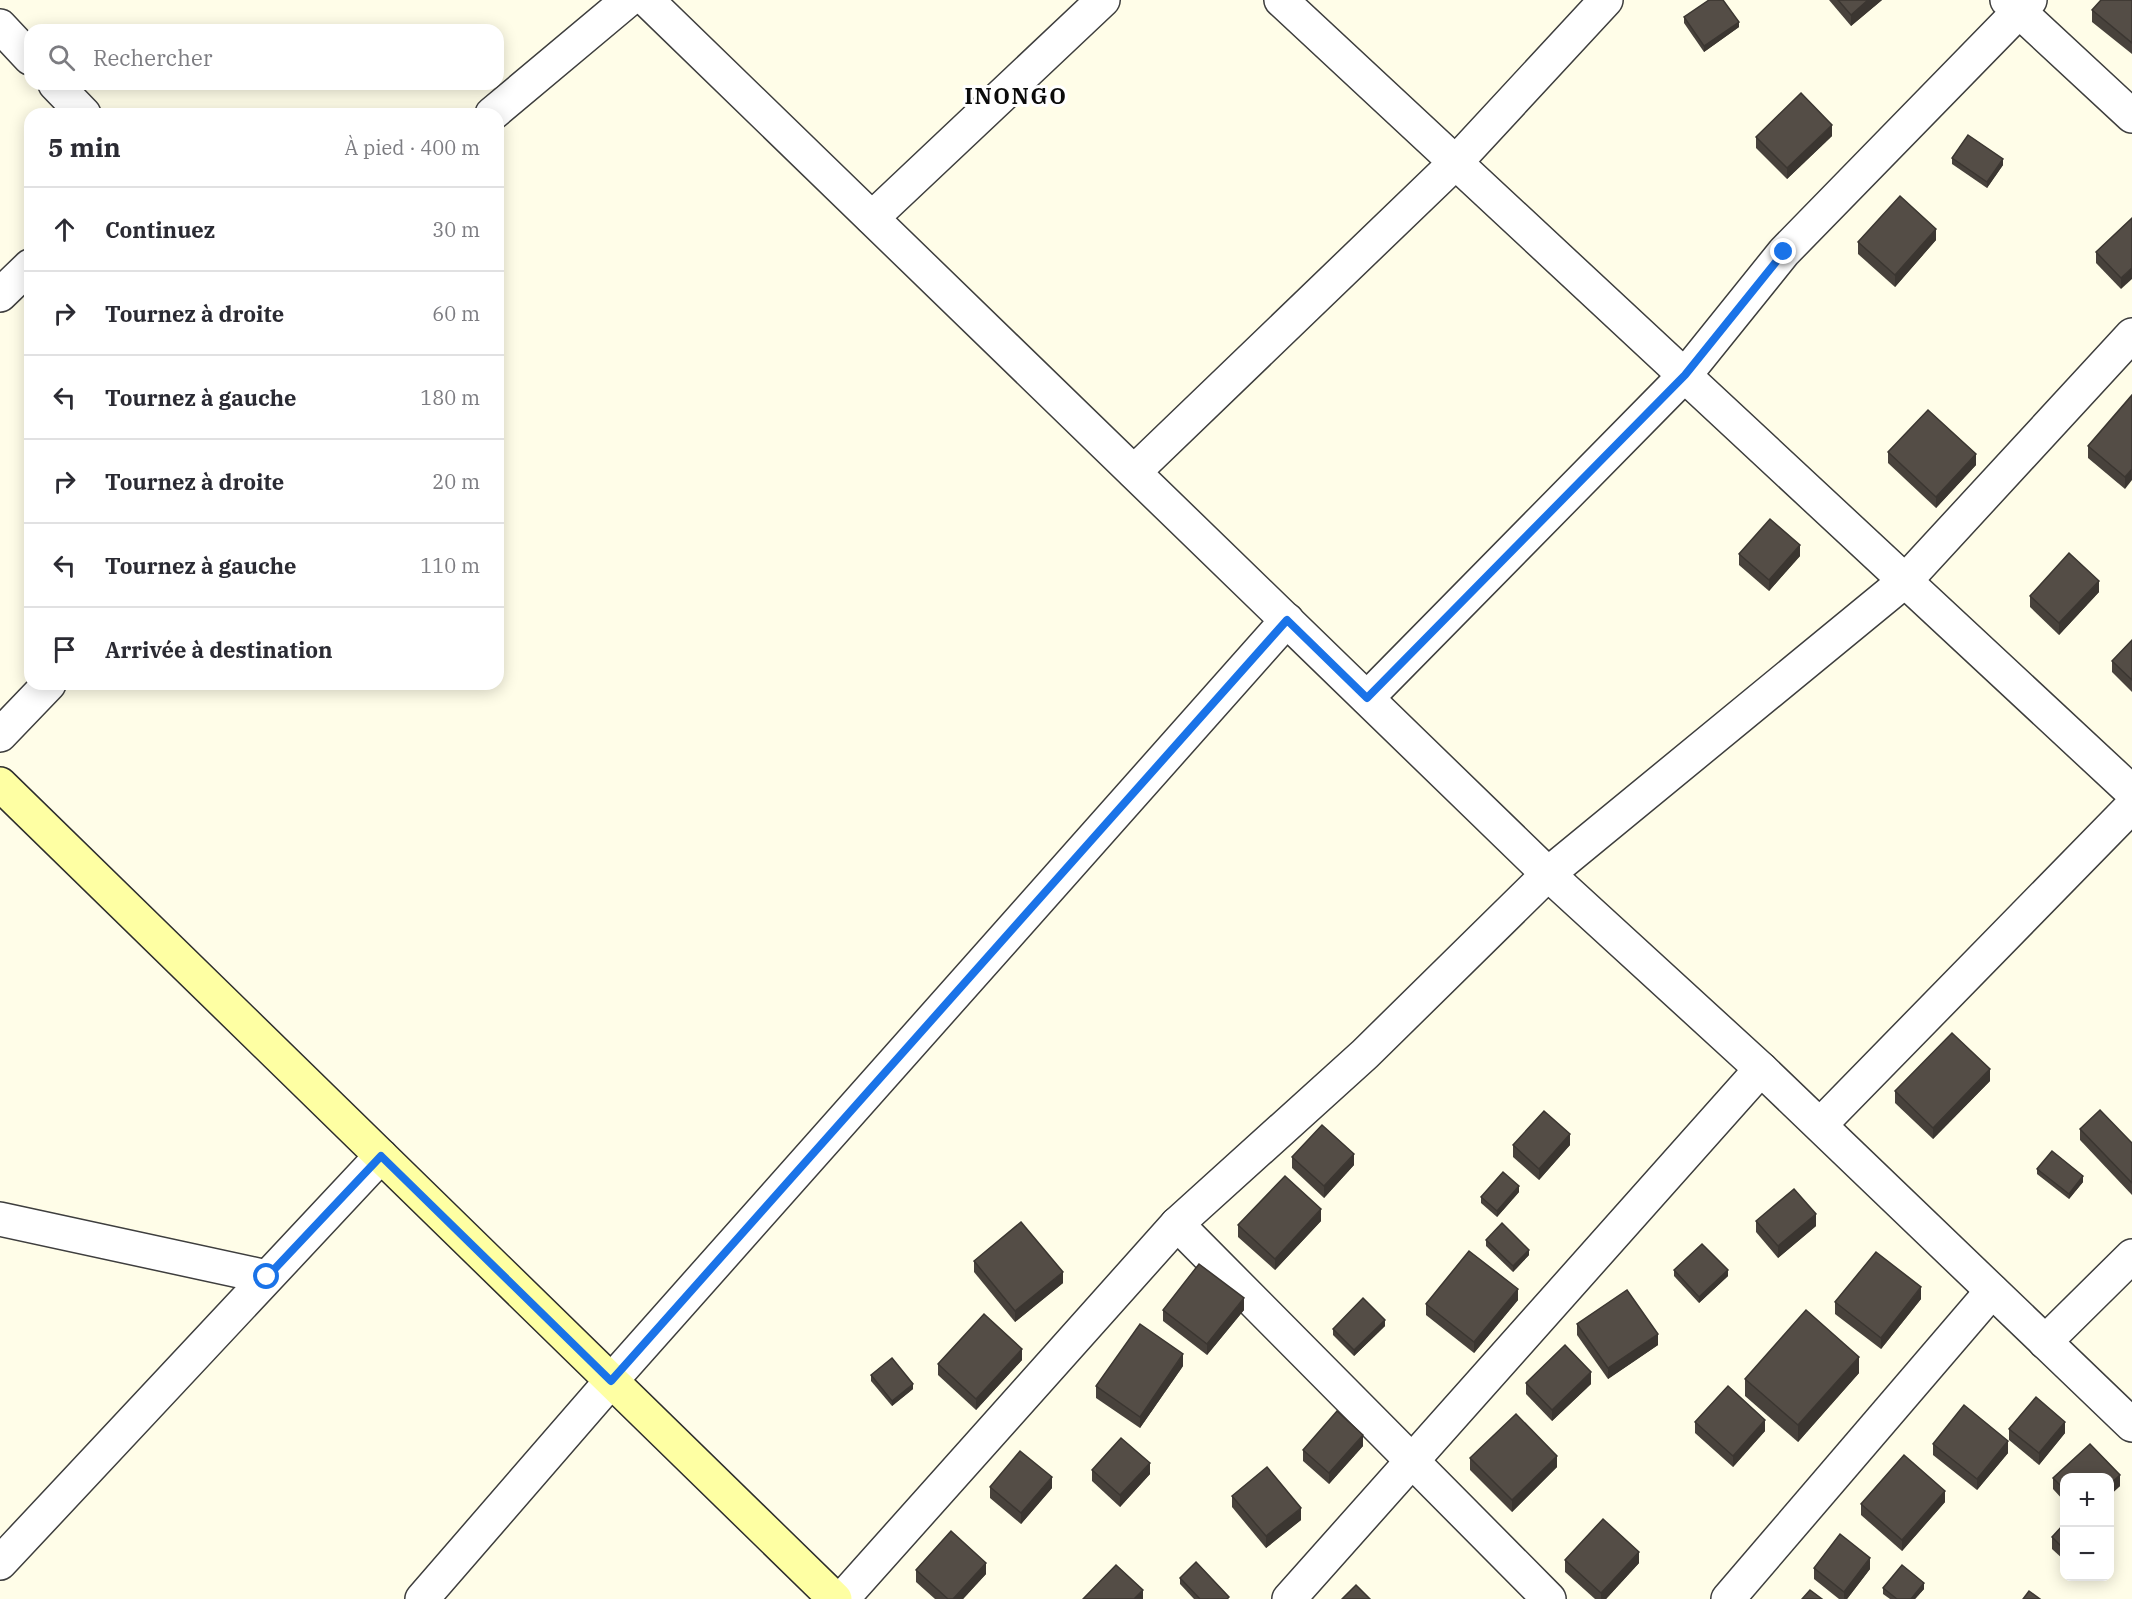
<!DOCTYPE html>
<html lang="fr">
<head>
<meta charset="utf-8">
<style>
  :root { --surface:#fff; --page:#f7f7f7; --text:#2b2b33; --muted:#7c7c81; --line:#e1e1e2 }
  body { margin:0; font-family:"IBM Plex Serif",serif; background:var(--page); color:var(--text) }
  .controls { position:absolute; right:18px; bottom:18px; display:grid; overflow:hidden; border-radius:12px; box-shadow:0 3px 15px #0003 }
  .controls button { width:54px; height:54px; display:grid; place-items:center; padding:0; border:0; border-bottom:2px solid var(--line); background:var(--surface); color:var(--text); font:30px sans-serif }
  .stop { position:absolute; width:18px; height:18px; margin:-14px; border:4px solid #1a73e8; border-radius:50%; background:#fff }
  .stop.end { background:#1a73e8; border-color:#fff; box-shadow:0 2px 6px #0008 }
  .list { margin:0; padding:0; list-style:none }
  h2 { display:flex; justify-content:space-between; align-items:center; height:78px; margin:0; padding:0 24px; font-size:26px }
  h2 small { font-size:20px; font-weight:400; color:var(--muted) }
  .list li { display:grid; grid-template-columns:39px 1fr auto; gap:18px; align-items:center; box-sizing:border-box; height:84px; padding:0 24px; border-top:2px solid var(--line) }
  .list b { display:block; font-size:22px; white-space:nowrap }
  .list em { font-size:20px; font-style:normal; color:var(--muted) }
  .icon { flex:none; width:33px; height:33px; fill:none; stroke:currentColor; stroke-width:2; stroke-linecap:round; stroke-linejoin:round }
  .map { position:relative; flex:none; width:2132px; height:1599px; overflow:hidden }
  .search { position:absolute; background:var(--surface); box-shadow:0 3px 15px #0003; left:24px; top:24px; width:480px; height:66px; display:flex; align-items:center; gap:15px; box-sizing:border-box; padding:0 21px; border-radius:18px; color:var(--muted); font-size:22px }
  .panel { position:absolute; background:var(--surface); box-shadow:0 3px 15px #0003; left:24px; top:108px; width:480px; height:582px; border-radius:18px }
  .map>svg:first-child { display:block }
</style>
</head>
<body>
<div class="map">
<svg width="2132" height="1599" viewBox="0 0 2132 1599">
  <rect width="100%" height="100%" fill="#fffde8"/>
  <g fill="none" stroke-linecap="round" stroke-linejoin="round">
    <g stroke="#3e3e3e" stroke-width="36">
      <g id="street">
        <path d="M 647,0 L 1548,874 L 1761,1069 L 2132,1425"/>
        <path d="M 1281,0 L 2132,792"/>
        <path d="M 2007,0 L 2132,116"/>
        <path d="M 0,26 L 30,58"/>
        <path d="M 55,84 L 84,114"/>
        <path d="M 492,114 L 628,0"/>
        <path d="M 872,218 L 1103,0"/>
        <path d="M 0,295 L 30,266"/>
        <path d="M 1134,472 L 1456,162 L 1606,0"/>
        <path d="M 1367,698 L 1685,375 L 1784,252 L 2030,0"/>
        <path d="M 0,735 L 49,684"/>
        <path d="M 1820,1125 L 2132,806"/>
        <path d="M 0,1219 L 267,1277"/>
        <path d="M 1177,1224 L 1549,1599"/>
        <path d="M 2045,1342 L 2132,1256"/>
        <path d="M 0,1563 L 381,1156"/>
        <path d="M 422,1599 L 611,1381 L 1287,620"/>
        <path d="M 842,1599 L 1177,1224 L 1365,1054 L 1548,874 L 1906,580 L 2132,335"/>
        <path d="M 1289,1599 L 1761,1069"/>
        <path d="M 1728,1599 L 1992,1291"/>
      </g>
    </g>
    <g stroke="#2d2d2d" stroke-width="36">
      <path id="secondary" d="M 0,784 L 835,1599"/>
    </g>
    <use href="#street" stroke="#fff" stroke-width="33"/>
    <use href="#secondary" stroke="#feffa3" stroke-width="33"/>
  </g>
  <g fill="#48423c">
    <path d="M 1829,0 L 1882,0 L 1851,26 Z"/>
    <path d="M 2132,0 L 2132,54 L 2092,22 L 2092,10 Z"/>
    <path d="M 1684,17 L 1739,27 L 1704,52 L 1684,23 Z"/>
    <path d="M 1832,136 L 1787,179 L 1756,148 L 1756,137 Z"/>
    <path d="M 1952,158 L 2003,165 L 1987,188 L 1952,164 Z"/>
    <path d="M 2132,218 L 2121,289 L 2096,263 L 2096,252 Z"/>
    <path d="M 1936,240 L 1895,287 L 1858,254 L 1858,242 Z"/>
    <path d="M 2132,395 L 2125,489 L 2088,458 L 2088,446 Z"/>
    <path d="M 1888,452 L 1976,465 L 1936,508 L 1888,463 Z"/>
    <path d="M 1739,554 L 1800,556 L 1769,591 L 1739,565 Z"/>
    <path d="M 2099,592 L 2059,635 L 2030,607 L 2030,596 Z"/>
    <path d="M 2132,640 L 2132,692 L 2112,672 L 2112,661 Z"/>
    <path d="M 1990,1081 L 1933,1139 L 1895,1103 L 1895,1091 Z"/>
    <path d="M 2080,1129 L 2132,1143 L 2132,1195 L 2080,1140 Z"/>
    <path d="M 1513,1145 L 1570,1145 L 1539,1180 L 1513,1157 Z"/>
    <path d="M 1292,1157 L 1354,1165 L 1324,1198 L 1292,1168 Z"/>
    <path d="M 2037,1169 L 2083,1182 L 2069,1199 L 2037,1174 Z"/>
    <path d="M 1519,1192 L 1497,1217 L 1481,1203 L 1481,1197 Z"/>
    <path d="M 1321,1221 L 1275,1270 L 1238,1237 L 1238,1225 Z"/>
    <path d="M 1756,1221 L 1816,1226 L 1778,1258 L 1756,1232 Z"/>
    <path d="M 1486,1240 L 1529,1255 L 1513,1272 L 1486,1246 Z"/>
    <path d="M 974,1261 L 1063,1283 L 1015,1322 L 974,1272 Z"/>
    <path d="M 1674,1270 L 1728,1276 L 1699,1303 L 1674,1276 Z"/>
    <path d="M 1921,1299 L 1881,1349 L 1835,1314 L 1835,1302 Z"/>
    <path d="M 1518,1300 L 1474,1353 L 1426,1315 L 1426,1304 Z"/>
    <path d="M 1163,1310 L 1244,1310 L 1207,1355 L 1163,1321 Z"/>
    <path d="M 1577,1324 L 1658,1345 L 1608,1379 L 1577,1335 Z"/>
    <path d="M 1385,1326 L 1354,1356 L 1333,1335 L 1333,1329 Z"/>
    <path d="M 1022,1360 L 976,1410 L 938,1375 L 938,1364 Z"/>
    <path d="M 1183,1366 L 1140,1428 L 1096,1398 L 1096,1386 Z"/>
    <path d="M 1859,1373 L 1798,1442 L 1745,1396 L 1745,1379 Z"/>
    <path d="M 871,1375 L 913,1389 L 892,1406 L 871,1381 Z"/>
    <path d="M 1526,1383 L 1591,1384 L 1552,1421 L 1526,1394 Z"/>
    <path d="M 1695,1422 L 1765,1431 L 1733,1467 L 1695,1433 Z"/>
    <path d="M 2009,1429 L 2065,1433 L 2039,1465 L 2009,1440 Z"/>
    <path d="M 1933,1444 L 2008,1453 L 1977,1490 L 1933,1455 Z"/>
    <path d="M 2090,1444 L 2120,1475 L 2120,1486 L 2109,1496 L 2109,1478 L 2064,1478 L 2064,1501 L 2053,1489 L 2053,1478 Z"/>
    <path d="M 1363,1446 L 1329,1484 L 1303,1461 L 1303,1450 Z"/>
    <path d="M 1470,1458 L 1557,1467 L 1512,1512 L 1470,1470 Z"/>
    <path d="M 1092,1470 L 1150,1474 L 1120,1507 L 1092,1481 Z"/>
    <path d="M 990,1487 L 1052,1488 L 1021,1524 L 990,1498 Z"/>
    <path d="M 1232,1496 L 1301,1520 L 1266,1548 L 1232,1507 Z"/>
    <path d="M 1945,1502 L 1902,1551 L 1861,1515 L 1861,1504 Z"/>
    <path d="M 2064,1524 L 2064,1560 L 2052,1549 L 2052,1537 Z"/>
    <path d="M 1565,1560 L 1639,1563 L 1606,1599 L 1595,1599 L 1565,1572 Z"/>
    <path d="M 1814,1568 L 1870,1569 L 1847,1599 L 1839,1599 L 1814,1579 Z"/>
    <path d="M 916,1570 L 986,1574 L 963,1599 L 935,1599 L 916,1582 Z"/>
    <path d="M 1180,1578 L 1229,1599 L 1194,1599 L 1180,1584 Z"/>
    <path d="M 1883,1588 L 1924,1589 L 1915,1599 L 1890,1599 L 1883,1594 Z"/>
  </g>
  <g fill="#3b3631">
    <path d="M 1868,0 L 1882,0 L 1851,26 L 1851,15 Z"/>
    <path d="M 1739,22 L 1739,27 L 1704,52 L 1704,46 Z"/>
    <path d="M 1832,125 L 1832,136 L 1787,179 L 1787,168 Z"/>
    <path d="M 2003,159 L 2003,165 L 1987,188 L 1987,182 Z"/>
    <path d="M 1936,229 L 1936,240 L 1895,287 L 1895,275 Z"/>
    <path d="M 2132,268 L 2132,279 L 2121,289 L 2121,278 Z"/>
    <path d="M 1976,454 L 1976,465 L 1936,508 L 1936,497 Z"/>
    <path d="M 2132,469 L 2132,480 L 2125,489 L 2125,477 Z"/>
    <path d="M 1800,545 L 1800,556 L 1769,591 L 1769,580 Z"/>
    <path d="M 2099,581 L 2099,592 L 2059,635 L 2059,623 Z"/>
    <path d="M 1990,1069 L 1990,1081 L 1933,1139 L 1933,1128 Z"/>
    <path d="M 1570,1134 L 1570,1145 L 1539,1180 L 1539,1169 Z"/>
    <path d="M 1354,1154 L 1354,1165 L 1324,1198 L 1324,1186 Z"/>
    <path d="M 2083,1176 L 2083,1182 L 2069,1199 L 2069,1194 Z"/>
    <path d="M 1519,1186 L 1519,1192 L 1497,1217 L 1497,1211 Z"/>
    <path d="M 1321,1209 L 1321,1221 L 1275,1270 L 1275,1259 Z"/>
    <path d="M 1816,1214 L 1816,1226 L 1778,1258 L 1778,1246 Z"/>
    <path d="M 1529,1250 L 1529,1255 L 1513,1272 L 1513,1266 Z"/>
    <path d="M 1728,1270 L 1728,1276 L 1699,1303 L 1699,1297 Z"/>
    <path d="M 1063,1272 L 1063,1283 L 1015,1322 L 1015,1311 Z"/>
    <path d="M 1921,1287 L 1921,1299 L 1881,1349 L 1881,1338 Z"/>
    <path d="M 1518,1289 L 1518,1300 L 1474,1353 L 1474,1342 Z"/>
    <path d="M 1244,1298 L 1244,1310 L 1207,1355 L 1207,1344 Z"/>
    <path d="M 1385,1320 L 1385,1326 L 1354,1356 L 1354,1350 Z"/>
    <path d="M 1658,1334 L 1658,1345 L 1608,1379 L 1608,1368 Z"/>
    <path d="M 1022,1349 L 1022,1360 L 976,1410 L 976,1399 Z"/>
    <path d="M 1183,1354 L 1183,1366 L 1140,1428 L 1140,1417 Z"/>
    <path d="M 1859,1357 L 1859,1373 L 1798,1442 L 1798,1425 Z"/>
    <path d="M 1591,1372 L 1591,1384 L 1552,1421 L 1552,1410 Z"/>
    <path d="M 913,1384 L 913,1389 L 892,1406 L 892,1401 Z"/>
    <path d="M 1765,1420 L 1765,1431 L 1733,1467 L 1733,1456 Z"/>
    <path d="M 2065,1422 L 2065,1433 L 2039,1465 L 2039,1453 Z"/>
    <path d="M 1363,1435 L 1363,1446 L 1329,1484 L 1329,1473 Z"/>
    <path d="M 2008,1441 L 2008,1453 L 1977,1490 L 1977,1479 Z"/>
    <path d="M 1557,1456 L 1557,1467 L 1512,1512 L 1512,1500 Z"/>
    <path d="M 1150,1463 L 1150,1474 L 1120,1507 L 1120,1495 Z"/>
    <path d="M 2120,1475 L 2120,1486 L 2109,1496 L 2109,1485 Z"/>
    <path d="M 1052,1477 L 1052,1488 L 1021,1524 L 1021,1513 Z"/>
    <path d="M 1945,1491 L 1945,1502 L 1902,1551 L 1902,1540 Z"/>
    <path d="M 1301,1508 L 1301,1520 L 1266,1548 L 1266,1536 Z"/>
    <path d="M 1639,1552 L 1639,1563 L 1606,1599 L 1601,1599 L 1601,1593 Z"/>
    <path d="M 1870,1558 L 1870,1569 L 1847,1599 L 1844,1599 L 1844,1592 Z"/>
    <path d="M 986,1563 L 986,1574 L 963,1599 L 953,1599 Z"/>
    <path d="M 1924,1583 L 1924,1589 L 1915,1599 L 1911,1599 Z"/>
    <path d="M 1143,1590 L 1143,1599 L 1134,1599 Z"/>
  </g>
  <g fill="#544d46" stroke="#3b3631" stroke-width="1.5">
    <path d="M 1709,0 L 1723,0 L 1739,22 L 1704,46 L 1684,17 Z"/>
    <path d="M 1838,0 L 1868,0 L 1851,15 Z"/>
    <path d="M 2101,0 L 2132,0 L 2132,43 L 2092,10 Z"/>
    <path d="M 1801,93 L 1832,125 L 1787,168 L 1756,137 Z"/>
    <path d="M 1968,135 L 2003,159 L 1987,182 L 1952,158 Z"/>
    <path d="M 1900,196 L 1936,229 L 1895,275 L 1858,242 Z"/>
    <path d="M 2132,218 L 2132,268 L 2121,278 L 2096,252 Z"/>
    <path d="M 2132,395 L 2132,469 L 2125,477 L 2088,446 Z"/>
    <path d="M 1928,410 L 1976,454 L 1936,497 L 1888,452 Z"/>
    <path d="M 1770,519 L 1800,545 L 1769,580 L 1739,554 Z"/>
    <path d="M 2069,553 L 2099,581 L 2059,623 L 2030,596 Z"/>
    <path d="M 2132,640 L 2132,680 L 2112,661 Z"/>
    <path d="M 1952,1033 L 1990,1069 L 1933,1128 L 1895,1091 Z"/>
    <path d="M 2100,1110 L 2132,1143 L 2132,1183 L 2080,1129 Z"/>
    <path d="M 1544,1111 L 1570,1134 L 1539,1169 L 1513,1145 Z"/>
    <path d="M 1322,1125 L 1354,1154 L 1324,1186 L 1292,1157 Z"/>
    <path d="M 2052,1151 L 2083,1176 L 2069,1194 L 2037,1169 Z"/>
    <path d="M 1503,1172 L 1519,1186 L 1497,1211 L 1481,1197 Z"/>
    <path d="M 1285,1176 L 1321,1209 L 1275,1259 L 1238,1225 Z"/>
    <path d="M 1794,1189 L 1816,1214 L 1778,1246 L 1756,1221 Z"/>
    <path d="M 1021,1222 L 1063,1272 L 1015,1311 L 974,1261 Z"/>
    <path d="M 1502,1223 L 1529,1250 L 1513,1266 L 1486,1240 Z"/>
    <path d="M 1702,1244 L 1728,1270 L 1699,1297 L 1674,1270 Z"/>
    <path d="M 1469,1251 L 1518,1289 L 1474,1342 L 1426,1304 Z"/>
    <path d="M 1876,1252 L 1921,1287 L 1881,1338 L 1835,1302 Z"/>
    <path d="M 1199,1264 L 1244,1298 L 1207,1344 L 1163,1310 Z"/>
    <path d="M 1627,1290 L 1658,1334 L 1608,1368 L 1577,1324 Z"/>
    <path d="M 1363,1298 L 1385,1320 L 1354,1350 L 1333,1329 Z"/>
    <path d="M 1806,1310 L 1859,1357 L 1798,1425 L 1745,1379 Z"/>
    <path d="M 984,1314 L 1022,1349 L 976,1399 L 938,1364 Z"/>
    <path d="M 1140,1324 L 1183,1354 L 1140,1417 L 1096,1386 Z"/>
    <path d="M 1565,1345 L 1591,1372 L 1552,1410 L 1526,1383 Z"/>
    <path d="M 892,1358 L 913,1384 L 892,1401 L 871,1375 Z"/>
    <path d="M 1728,1386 L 1765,1420 L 1733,1456 L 1695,1422 Z"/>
    <path d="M 2036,1397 L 2065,1422 L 2039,1453 L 2009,1429 Z"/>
    <path d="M 1964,1405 L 2008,1441 L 1977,1479 L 1933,1444 Z"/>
    <path d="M 1337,1411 L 1363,1435 L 1329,1473 L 1303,1450 Z"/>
    <path d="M 1516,1414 L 1557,1456 L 1512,1500 L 1470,1458 Z"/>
    <path d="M 1121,1438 L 1150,1463 L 1120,1495 L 1092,1470 Z"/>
    <path d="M 2090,1444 L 2120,1475 L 2109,1485 L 2109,1478 L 2064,1478 L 2064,1489 L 2053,1478 Z"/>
    <path d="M 1020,1451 L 1052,1477 L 1021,1513 L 990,1487 Z"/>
    <path d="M 1904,1455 L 1945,1491 L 1902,1540 L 1861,1504 Z"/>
    <path d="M 1267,1467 L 1301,1508 L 1266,1536 L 1232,1496 Z"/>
    <path d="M 1603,1519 L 1639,1552 L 1601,1593 L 1565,1560 Z"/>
    <path d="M 2064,1524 L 2064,1549 L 2052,1537 Z"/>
    <path d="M 951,1531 L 986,1563 L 953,1599 L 948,1599 L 916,1570 Z"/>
    <path d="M 1840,1534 L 1870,1558 L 1844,1592 L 1814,1568 Z"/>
    <path d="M 1196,1562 L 1229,1597 L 1227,1599 L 1200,1599 L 1180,1578 Z"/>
    <path d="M 1116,1565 L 1143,1590 L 1134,1599 L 1083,1599 Z"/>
    <path d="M 1902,1565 L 1924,1583 L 1911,1599 L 1897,1599 L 1883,1588 Z"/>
    <path d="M 1356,1585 L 1370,1599 L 1342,1599 Z"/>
    <path d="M 1810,1590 L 1822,1599 L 1802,1599 Z"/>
    <path d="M 2029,1591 L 2040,1599 L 2023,1599 Z"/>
  </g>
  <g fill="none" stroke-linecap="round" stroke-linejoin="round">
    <path stroke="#1a73e8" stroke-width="8" d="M 267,1277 L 381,1156 L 611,1381 L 1287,620 L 1367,698 L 1685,375 L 1784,252"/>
  </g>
  <g text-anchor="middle" stroke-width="6" stroke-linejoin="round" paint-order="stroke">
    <g font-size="22" font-weight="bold" letter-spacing="1.5" fill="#0b0b0b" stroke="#fff">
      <text x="1016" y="104">INONGO</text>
    </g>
  </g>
</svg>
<div class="controls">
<button>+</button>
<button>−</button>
</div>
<div class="stop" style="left:267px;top:1277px"></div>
<div class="stop end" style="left:1784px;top:252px"></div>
<div class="search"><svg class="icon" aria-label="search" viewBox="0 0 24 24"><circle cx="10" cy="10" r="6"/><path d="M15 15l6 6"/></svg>Rechercher</div>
<section class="panel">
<h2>5 min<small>À pied · 400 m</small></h2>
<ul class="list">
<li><svg class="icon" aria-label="ahead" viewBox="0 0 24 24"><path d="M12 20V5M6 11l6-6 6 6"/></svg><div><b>Continuez</b></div><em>30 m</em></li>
<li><svg class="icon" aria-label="right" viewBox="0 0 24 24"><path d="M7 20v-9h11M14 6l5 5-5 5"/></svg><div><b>Tournez à droite</b></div><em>60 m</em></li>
<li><svg class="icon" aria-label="left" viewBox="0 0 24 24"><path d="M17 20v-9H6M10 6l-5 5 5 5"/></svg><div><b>Tournez à gauche</b></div><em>180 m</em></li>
<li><svg class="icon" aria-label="right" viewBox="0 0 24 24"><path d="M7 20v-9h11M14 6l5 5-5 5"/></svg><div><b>Tournez à droite</b></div><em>20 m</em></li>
<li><svg class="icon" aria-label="left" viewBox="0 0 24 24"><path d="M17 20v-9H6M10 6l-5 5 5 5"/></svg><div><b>Tournez à gauche</b></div><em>110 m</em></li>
<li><svg class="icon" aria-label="arrive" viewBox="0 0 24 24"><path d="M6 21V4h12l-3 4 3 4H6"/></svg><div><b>Arrivée à destination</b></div></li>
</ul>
</section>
</div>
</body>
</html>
